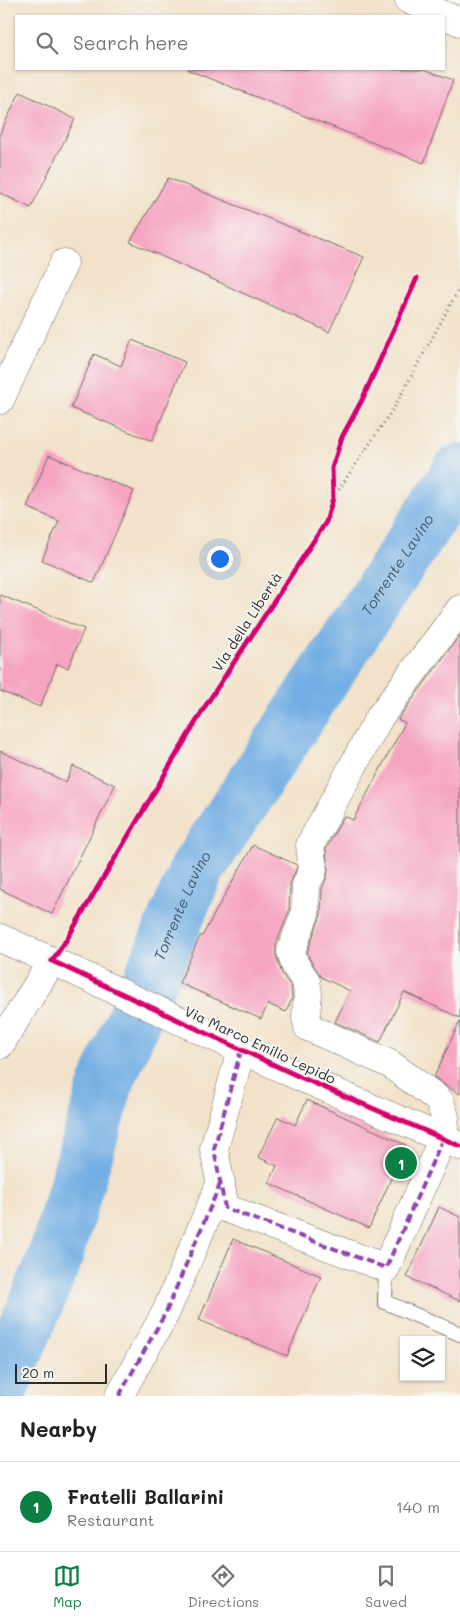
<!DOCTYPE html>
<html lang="en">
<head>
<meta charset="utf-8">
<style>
  :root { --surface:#fff; --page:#f6f6f6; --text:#222; --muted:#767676; --line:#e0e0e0; --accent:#0b8043 }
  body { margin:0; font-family:Mali,sans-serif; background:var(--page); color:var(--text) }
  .controls { position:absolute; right:15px; bottom:15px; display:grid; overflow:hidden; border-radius:0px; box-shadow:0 1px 4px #0004 }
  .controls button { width:45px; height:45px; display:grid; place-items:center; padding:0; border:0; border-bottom:1px solid var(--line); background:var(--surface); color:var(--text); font:25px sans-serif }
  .scale { position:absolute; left:15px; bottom:12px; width:92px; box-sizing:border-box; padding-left:5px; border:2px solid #2b2b2b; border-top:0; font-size:14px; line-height:18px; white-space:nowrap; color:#2b2b2b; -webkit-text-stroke:4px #f6f6f2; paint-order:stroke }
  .you { position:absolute; left:219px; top:558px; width:18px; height:18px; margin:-12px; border:4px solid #fff; border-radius:50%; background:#1a73e8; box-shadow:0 0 0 8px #1a73e833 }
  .badge { display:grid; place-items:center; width:32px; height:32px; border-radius:50%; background:var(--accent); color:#fff; font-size:16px; font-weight:700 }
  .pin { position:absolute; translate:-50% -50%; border:2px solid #fff; box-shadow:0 1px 5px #0006 }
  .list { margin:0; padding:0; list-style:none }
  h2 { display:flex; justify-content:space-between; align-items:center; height:65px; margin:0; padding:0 20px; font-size:21px }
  h2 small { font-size:16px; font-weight:400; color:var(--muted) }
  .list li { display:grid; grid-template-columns:32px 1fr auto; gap:15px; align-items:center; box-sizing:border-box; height:90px; padding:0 20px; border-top:1px solid var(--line) }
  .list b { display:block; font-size:19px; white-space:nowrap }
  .list p { margin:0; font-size:16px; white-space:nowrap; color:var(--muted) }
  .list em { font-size:16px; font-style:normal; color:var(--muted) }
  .icon { flex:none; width:28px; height:28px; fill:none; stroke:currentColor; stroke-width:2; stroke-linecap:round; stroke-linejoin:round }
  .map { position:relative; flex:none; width:460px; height:1396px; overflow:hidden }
  .search { position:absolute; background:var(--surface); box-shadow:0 1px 4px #0004; left:15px; right:15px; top:15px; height:55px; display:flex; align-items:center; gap:12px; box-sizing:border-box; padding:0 18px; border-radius:0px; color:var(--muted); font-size:19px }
  .sheet { height:155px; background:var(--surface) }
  nav { display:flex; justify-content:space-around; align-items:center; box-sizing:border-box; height:70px; border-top:1px solid var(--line); background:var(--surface); font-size:14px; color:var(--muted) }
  nav a { display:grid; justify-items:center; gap:2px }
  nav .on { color:var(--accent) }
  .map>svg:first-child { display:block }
</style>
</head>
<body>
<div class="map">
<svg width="460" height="1396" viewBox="0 0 460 1396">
  <rect width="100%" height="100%" fill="#f6f6f2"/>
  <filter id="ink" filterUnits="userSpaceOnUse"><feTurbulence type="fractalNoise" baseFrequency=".02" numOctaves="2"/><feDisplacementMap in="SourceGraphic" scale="10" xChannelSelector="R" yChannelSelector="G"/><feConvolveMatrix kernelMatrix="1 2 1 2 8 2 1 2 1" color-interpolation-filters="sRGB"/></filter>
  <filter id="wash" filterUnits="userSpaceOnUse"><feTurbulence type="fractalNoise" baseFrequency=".0096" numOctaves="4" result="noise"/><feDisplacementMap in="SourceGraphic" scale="20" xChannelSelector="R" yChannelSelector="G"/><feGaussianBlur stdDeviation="1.12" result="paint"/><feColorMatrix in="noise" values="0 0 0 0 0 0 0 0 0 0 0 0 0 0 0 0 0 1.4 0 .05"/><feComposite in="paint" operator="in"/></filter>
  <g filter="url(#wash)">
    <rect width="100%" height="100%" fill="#f2e2c9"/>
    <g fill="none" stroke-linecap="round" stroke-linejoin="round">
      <path stroke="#72aee3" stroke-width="55" id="s1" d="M 0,1390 L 54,1261 L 106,1084 L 197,869 L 460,471"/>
    </g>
    <g id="blocks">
      <g fill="#f6a4c1">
        <path d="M 188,69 L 424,69 L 453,80 L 424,163 L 188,70 Z"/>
        <path d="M 20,92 L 75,119 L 31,208 L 0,193 L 0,133 Z"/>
        <path d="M 168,178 L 364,257 L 329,332 L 130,242 Z"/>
        <path d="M 132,340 L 185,362 L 152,441 L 71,408 L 94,354 L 121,366 Z"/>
        <path d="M 49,455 L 134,491 L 94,583 L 42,560 L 59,521 L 27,507 Z"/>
        <path d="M 0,595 L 84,629 L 68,668 L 57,664 L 40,707 L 0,691 Z"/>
        <path d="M 460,635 L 460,1018 L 404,992 L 380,1042 L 335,1022 L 350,991 L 321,977 L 309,958 L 307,952 L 321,915 L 322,889 L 327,877 L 328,869 L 326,849 L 344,816 L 353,820 L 405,723 L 398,719 Z"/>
        <path d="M 0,751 L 66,782 L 73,766 L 115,785 L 52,914 L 0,889 Z"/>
        <path d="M 253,845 L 297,865 L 297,867 L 290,884 L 289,911 L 276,945 L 276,955 L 282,974 L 291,987 L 292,999 L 286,1012 L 268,1004 L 261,1019 L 179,983 L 200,936 L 202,936 Z"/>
        <path d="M 460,1021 L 460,1094 L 449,1088 L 434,1077 Z"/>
        <path d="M 307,1100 L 406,1145 L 369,1228 L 269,1183 L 277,1166 L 258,1157 L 278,1117 L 295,1125 Z"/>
        <path d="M 439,1207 L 460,1217 L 460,1301 L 407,1277 Z"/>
        <path d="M 233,1239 L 321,1276 L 287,1356 L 199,1320 Z"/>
      </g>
    </g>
  </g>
  <g filter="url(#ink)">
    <use href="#blocks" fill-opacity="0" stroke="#716b62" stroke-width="1"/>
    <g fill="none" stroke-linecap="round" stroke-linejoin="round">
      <g stroke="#716b62" stroke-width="16">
        <path id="service" d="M 386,1268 L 385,1302 L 460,1334"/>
      </g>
      <g stroke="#716b62" stroke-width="29">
        <g id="minor">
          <path d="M 409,0 L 460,22"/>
          <path d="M 0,400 L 64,263"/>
          <path d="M 241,1050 L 214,1149 L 225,1208 L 386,1268 L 443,1138 L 445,1117 L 440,1102 L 434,1096 L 390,1064 L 308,1027 L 306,1017 L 308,994 L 306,981 L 295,965 L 291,951 L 305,914 L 306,885 L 313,870 L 310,845 L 379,718 L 460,609"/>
          <path d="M 119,1396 L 166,1312 L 221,1182"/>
        </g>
      </g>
      <g stroke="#716b62" stroke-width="29">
        <path id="tertiary" d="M 0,1045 L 52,961"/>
      </g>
      <g stroke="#716b62" stroke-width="29">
        <path id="secondary" d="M 0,938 L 72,970 L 300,1077 L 460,1146"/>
      </g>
      <path stroke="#716b62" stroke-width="3" stroke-dasharray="1 4" stroke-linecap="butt" d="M 333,498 L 395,406 L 460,287"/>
      <use href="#service" stroke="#fff" stroke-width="14"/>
      <use href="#minor" stroke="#fff" stroke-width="28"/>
      <use href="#tertiary" stroke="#fff" stroke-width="28"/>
      <use href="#secondary" stroke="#fff" stroke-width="28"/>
      <g stroke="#8e44ad" stroke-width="4" stroke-dasharray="8 4" stroke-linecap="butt">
        <path d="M 241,1050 L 214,1149 L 225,1208 L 386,1268 L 443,1138"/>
        <path d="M 119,1396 L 166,1312 L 221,1182"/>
      </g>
      <g stroke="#f6f6f2" stroke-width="8">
        <path id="cycleway" d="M 417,278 L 362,400 L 342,437 L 332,468 L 333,498 L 326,522 L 206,705 L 67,939 L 52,961 L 300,1077 L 460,1146"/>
      </g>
      <use href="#cycleway" stroke="#d6006c" stroke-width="5"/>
    </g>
  </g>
  <g text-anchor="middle" stroke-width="4" stroke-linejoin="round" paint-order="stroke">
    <g font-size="14" fill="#2b2b2b" stroke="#f6f6f2">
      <text transform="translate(247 622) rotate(-57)" y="5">Via della Libertà</text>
      <text transform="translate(260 1045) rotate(25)" y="5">Via Marco Emilio Lepido</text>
    </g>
    <g font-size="15" font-style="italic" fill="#44596b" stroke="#f6f6f2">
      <text dy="5" stroke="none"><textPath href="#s1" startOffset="922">Torrente Lavino</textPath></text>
      <text dy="5" stroke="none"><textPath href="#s1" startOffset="518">Torrente Lavino</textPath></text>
    </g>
  </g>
</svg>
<div class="controls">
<button><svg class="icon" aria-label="layers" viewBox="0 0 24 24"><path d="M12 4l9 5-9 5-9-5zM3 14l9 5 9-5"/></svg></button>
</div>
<div class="scale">20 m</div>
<div class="you"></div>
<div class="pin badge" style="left:401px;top:1163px">1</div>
<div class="search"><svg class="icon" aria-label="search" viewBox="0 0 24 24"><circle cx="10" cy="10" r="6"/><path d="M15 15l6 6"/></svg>Search here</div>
</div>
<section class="sheet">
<h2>Nearby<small></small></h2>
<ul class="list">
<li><span class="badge">1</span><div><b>Fratelli Ballarini</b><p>Restaurant</p></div><em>140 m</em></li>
</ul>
</section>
<nav>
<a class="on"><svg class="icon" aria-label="map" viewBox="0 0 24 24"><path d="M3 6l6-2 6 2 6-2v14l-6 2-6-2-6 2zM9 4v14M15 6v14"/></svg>Map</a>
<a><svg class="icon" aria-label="directions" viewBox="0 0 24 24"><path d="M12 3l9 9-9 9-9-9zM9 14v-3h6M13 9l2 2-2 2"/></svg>Directions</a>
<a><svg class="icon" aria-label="saved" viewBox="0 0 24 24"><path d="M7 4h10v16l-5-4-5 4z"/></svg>Saved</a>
</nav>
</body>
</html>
